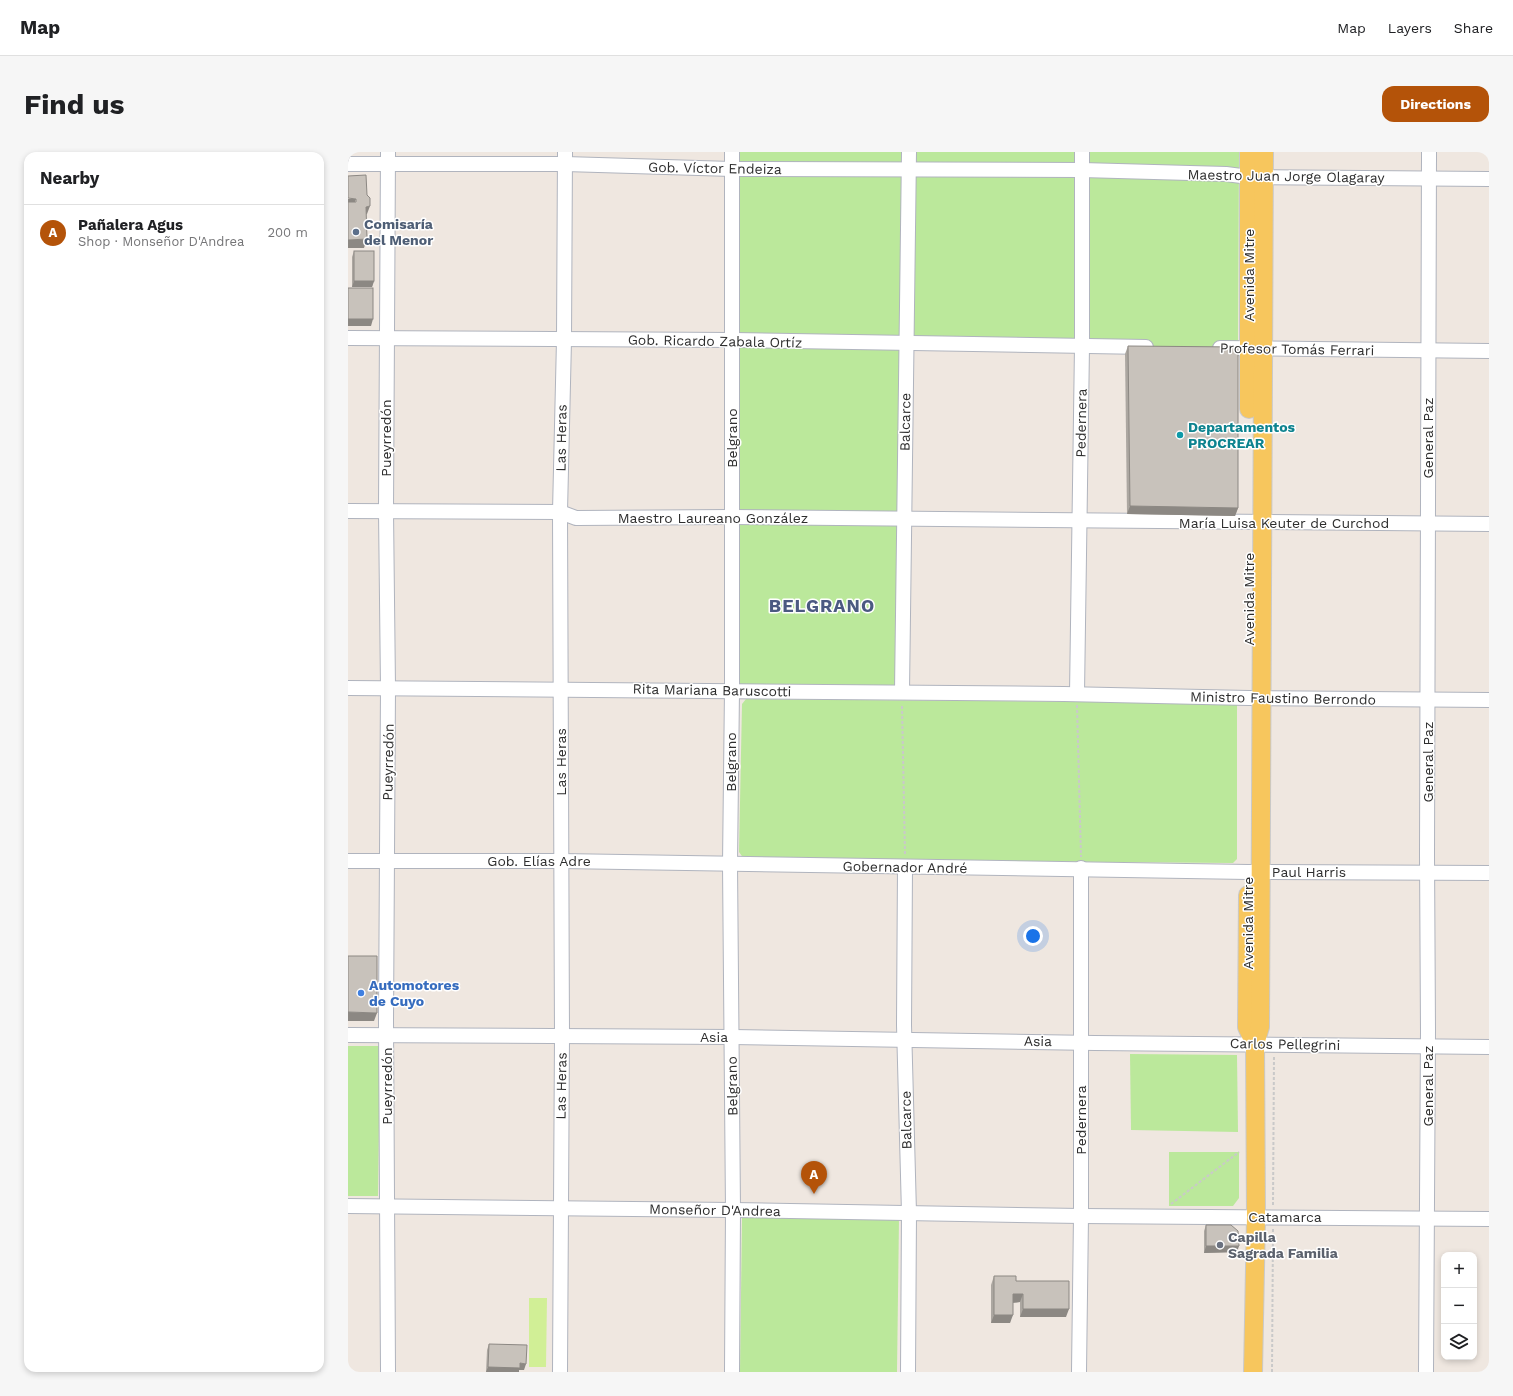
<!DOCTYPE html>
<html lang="en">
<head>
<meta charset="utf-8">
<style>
  :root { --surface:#fff; --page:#f6f6f6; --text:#202124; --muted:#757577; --line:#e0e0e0; --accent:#b45309 }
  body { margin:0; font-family:"Work Sans",sans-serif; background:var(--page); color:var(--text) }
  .controls { position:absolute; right:12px; bottom:12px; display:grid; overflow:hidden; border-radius:8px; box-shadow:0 2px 6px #0003 }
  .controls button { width:36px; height:36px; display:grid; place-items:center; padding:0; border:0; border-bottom:1px solid var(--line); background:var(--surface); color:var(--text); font:20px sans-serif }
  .you { position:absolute; left:685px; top:784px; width:14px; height:14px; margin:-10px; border:3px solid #fff; border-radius:50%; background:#1a73e8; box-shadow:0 0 0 6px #1a73e833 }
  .badge { display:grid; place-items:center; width:26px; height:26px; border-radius:50%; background:var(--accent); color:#fff; font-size:13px; font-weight:700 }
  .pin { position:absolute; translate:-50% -33px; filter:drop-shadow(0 1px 2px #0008) }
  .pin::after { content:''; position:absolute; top:21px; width:14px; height:12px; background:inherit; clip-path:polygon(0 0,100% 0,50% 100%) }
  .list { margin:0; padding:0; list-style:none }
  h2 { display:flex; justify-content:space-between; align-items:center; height:52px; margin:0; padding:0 16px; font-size:17px }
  h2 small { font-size:13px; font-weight:400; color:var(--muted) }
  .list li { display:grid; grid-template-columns:26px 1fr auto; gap:12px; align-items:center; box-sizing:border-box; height:56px; padding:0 16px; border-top:1px solid var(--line) }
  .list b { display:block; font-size:15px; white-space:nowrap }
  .list p { margin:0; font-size:13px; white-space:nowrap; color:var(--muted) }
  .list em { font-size:13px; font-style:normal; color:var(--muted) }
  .icon { flex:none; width:22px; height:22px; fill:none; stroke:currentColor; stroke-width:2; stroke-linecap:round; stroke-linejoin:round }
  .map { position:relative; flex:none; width:1141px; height:1220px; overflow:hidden; border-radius:12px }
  header { display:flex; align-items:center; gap:24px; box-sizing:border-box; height:56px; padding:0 20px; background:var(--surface); border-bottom:1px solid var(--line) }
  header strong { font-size:19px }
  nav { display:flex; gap:22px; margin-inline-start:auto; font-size:14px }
  .intro { display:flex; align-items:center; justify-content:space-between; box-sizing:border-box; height:96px; padding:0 24px }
  h1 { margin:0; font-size:28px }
  .button { padding:10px 18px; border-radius:12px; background:var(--accent); color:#fff; font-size:14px; font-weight:700 }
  main { display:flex; gap:24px; padding:0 24px }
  aside { flex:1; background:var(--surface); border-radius:12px; box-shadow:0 2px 6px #0003 }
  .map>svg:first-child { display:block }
</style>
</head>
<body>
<header>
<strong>Map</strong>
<nav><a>Map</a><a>Layers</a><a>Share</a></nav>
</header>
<div class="intro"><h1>Find us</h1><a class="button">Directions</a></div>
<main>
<aside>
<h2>Nearby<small></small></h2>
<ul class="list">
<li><span class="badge">A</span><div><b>Pañalera Agus</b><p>Shop · Monseñor D'Andrea</p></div><em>200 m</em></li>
</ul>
</aside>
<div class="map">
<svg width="1141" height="1220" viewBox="0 0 1141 1220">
  <rect width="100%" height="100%" fill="#efe7e0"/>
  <g fill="#bbe89b">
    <path d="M 385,0 L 891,0 L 890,197 L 558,191 L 554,540 L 384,538 Z"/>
    <path d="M 398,547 L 886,551 L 889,553 L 889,707 L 885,711 L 396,707 L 391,700 L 394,552 Z"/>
    <path d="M 0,894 L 32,894 L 30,1044 L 0,1044 Z"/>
    <path d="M 782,902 L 889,903 L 890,980 L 783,978 Z"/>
    <path d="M 821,1000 L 891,1000 L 891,1046 L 885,1054 L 821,1054 Z"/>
    <path d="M 394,1064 L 551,1066 L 549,1220 L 392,1220 Z"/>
  </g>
  <path fill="#d1ef96" d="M 181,1146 L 199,1146 L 198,1215 L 181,1215 Z"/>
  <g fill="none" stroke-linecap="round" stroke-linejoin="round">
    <g stroke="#b0b4be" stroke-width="16">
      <g id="minor">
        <path d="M 40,0 L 38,359 L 40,536 L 38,869 L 40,1220"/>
        <path d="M 0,12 L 217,12 L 384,17 L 734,18 L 878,22 L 901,25 L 1141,27"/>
        <path d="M 0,186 L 385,188 L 798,195"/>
        <path d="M 872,196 L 1141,199"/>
        <path d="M 0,359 L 212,360 L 228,366 L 383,365 L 1141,372"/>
        <path d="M 0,536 L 716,542 L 901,546 L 1141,548"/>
        <path d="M 554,540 L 561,0"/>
        <path d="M 729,542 L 734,194 L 734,0"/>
        <path d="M 0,709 L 213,709 L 900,720 L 1141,721"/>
        <path d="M 557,715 L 556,873 L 561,1061 L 560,1220"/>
        <path d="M 0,883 L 384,885 L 747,891 L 1141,895"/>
        <path d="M 0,1054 L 385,1058 L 733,1064 L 1141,1067"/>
        <path d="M 212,1220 L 214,885 L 212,360 L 216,188 L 217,0"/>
        <path d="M 384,1220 L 385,1058 L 382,712 L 384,538 L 384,0"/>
        <path d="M 731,1220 L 733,1064 L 733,716"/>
        <path d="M 1078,1220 L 1080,879 L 1079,703 L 1081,0"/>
      </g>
    </g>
    <g stroke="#c9c9c9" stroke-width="20">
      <g id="major">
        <path d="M 901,0 L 901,257"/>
        <path d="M 900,743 L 899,875 L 907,892"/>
        <path d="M 905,1220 L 908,1065 L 907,892 L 912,875 L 916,0"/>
      </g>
    </g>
    <g stroke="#c9c9c9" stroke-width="2" stroke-dasharray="3 2" stroke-linecap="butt">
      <path d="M 729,553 L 733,705"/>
      <path d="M 554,554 L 557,703"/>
      <path d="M 823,1052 L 891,1000"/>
      <path d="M 925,1053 L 926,905"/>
      <path d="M 924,1220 L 925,1077"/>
    </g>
    <use href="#minor" stroke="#fff" stroke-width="14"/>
    <use href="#major" stroke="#f7c65d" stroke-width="18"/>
  </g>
  <g fill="#aca7a1">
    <path d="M 6,99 L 26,129 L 24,135 L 4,135 L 4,105 Z"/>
    <path d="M 780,194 L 890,356 L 887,364 L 779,362 L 777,202 Z"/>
    <path d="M 858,1073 L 889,1100 L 856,1101 L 856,1079 Z"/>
    <path d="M 646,1124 L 668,1129 L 718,1165 L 672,1165 L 672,1150 L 665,1151 L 662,1171 L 643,1171 L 643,1133 Z"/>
    <path d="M 141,1192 L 176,1218 L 171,1218 L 171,1220 L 138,1220 L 139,1198 Z"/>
  </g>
  <g fill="#8c8883">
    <path d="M 0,47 L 8,47 L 5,55 L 0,55 Z"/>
    <path d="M 22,54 L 19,62 L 15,64 L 18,55 Z"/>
    <path d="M 19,87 L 16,96 L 0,96 L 0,88 Z"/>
    <path d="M 6,129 L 26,129 L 24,135 L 4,135 Z"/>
    <path d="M 0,167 L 25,167 L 23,174 L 0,174 Z"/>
    <path d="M 782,354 L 890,356 L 887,364 L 779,362 Z"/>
    <path d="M 0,860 L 29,861 L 26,869 L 0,869 Z"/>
    <path d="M 858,1094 L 891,1094 L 889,1100 L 856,1101 Z"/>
    <path d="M 665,1142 L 675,1142 L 672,1150 L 662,1151 Z"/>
    <path d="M 675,1157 L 721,1157 L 718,1165 L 672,1165 Z"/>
    <path d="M 646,1163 L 665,1163 L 662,1171 L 643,1171 Z"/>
    <path d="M 172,1211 L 178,1212 L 176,1218 L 171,1218 L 171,1220 L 138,1220 L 140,1215 Z"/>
  </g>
  <g fill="#c8c2bb" stroke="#8c8883">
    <path d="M 18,23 L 19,43 L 22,46 L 22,54 L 18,55 L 19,87 L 0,88 L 0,50 L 8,50 L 8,47 L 0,46 L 0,24 Z"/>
    <rect x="6" y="99" width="20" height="30"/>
    <rect x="0" y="136" width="25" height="31"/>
    <path d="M 780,194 L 890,195 L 890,356 L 782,354 Z"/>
    <path d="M 0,804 L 29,804 L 29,861 L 0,860 Z"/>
    <path d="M 858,1073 L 883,1073 L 890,1079 L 891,1094 L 858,1094 Z"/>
    <path d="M 646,1124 L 668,1124 L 668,1129 L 721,1129 L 721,1157 L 675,1157 L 675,1142 L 665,1142 L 665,1163 L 646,1163 Z"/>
    <path d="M 141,1192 L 179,1193 L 178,1212 L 172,1211 L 172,1216 L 140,1215 Z"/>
  </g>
  <circle fill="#5c6f8a" stroke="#fff" stroke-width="1.5" cx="8" cy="80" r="4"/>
  <circle fill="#0f9aa8" stroke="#fff" stroke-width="1.5" cx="832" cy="283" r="4"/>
  <circle fill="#3f7fe0" stroke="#fff" stroke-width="1.5" cx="13" cy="841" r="4"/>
  <circle fill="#6b7280" stroke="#fff" stroke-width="1.5" cx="872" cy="1093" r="4"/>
  <g text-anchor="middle" stroke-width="3" stroke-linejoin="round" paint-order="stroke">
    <g font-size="14" fill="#2e2e2e" stroke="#fff">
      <text transform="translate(367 16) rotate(1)" y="5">Gob. Víctor Endeiza</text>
      <text transform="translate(938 24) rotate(1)" y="5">Maestro Juan Jorge Olagaray</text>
      <text transform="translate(901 123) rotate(-90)" y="5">Avenida Mitre</text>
      <text transform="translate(367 189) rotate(1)" y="5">Gob. Ricardo Zabala Ortíz</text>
      <text transform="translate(949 197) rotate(1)" y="5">Profesor Tomás Ferrari</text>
      <text transform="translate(557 270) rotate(-89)" y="5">Balcarce</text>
      <text transform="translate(733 271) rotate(-89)" y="5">Pedernera</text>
      <text transform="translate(38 286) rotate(-90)" y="5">Pueyrredón</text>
      <text transform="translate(213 286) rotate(-89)" y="5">Las Heras</text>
      <text transform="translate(384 286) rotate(-90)" y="5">Belgrano</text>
      <text transform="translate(1080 286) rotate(-90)" y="5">General Paz</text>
      <text x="365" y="371">Maestro Laureano González</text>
      <text x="936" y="376">María Luisa Keuter de Curchod</text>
      <text transform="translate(901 447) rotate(-90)" y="5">Avenida Mitre</text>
      <text transform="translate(364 538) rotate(1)" y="5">Rita Mariana Baruscotti</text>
      <text transform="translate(935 546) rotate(1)" y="5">Ministro Faustino Berrondo</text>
      <text transform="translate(40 610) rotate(-89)" y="5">Pueyrredón</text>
      <text transform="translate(213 610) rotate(-90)" y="5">Las Heras</text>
      <text transform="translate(383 610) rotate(-90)" y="5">Belgrano</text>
      <text transform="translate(1080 610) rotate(-90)" y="5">General Paz</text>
      <text x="191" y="714">Gob. Elías Adre</text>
      <text transform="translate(557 715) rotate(1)" y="5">Gobernador André</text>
      <text x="961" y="725">Paul Harris</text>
      <text transform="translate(900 771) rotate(-90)" y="5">Avenida Mitre</text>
      <text x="366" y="890">Asia</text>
      <text transform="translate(690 889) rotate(1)" y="5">Asia</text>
      <text transform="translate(937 892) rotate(1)" y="5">Carlos Pellegrini</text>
      <text transform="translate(39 934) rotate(-90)" y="5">Pueyrredón</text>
      <text transform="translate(213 934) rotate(-89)" y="5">Las Heras</text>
      <text transform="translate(384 934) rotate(-91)" y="5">Belgrano</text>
      <text transform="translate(1080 934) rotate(-90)" y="5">General Paz</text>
      <text transform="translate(558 968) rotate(-91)" y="5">Balcarce</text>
      <text transform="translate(733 968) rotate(-90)" y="5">Pedernera</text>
      <text transform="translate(367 1058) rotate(1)" y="5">Monseñor D'Andrea</text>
      <text x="937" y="1070">Catamarca</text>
    </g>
    <g font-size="14" font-weight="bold" fill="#4e5e75" stroke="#fff" text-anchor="start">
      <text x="16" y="77">Comisaría<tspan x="16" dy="16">del Menor</tspan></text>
    </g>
    <g font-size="14" font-weight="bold" fill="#0d838f" stroke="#fff" text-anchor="start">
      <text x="840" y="280">Departamentos<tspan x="840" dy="16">PROCREAR</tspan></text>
    </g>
    <g font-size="14" font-weight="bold" fill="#366cbe" stroke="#fff" text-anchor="start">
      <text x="21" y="838">Automotores<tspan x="21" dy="16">de Cuyo</tspan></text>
    </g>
    <g font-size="14" font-weight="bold" fill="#5b616d" stroke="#fff" text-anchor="start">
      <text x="880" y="1090">Capilla<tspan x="880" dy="16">Sagrada Familia</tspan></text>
    </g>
    <g font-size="18" font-weight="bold" letter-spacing="1" fill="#4b5981" stroke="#fff">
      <text x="474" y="460">BELGRANO</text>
    </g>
  </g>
</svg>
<div class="controls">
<button>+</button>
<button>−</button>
<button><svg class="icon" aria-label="layers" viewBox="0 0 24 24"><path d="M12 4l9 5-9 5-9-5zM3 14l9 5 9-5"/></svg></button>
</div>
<div class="you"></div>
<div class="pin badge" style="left:466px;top:1042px">A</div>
</div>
</main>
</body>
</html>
